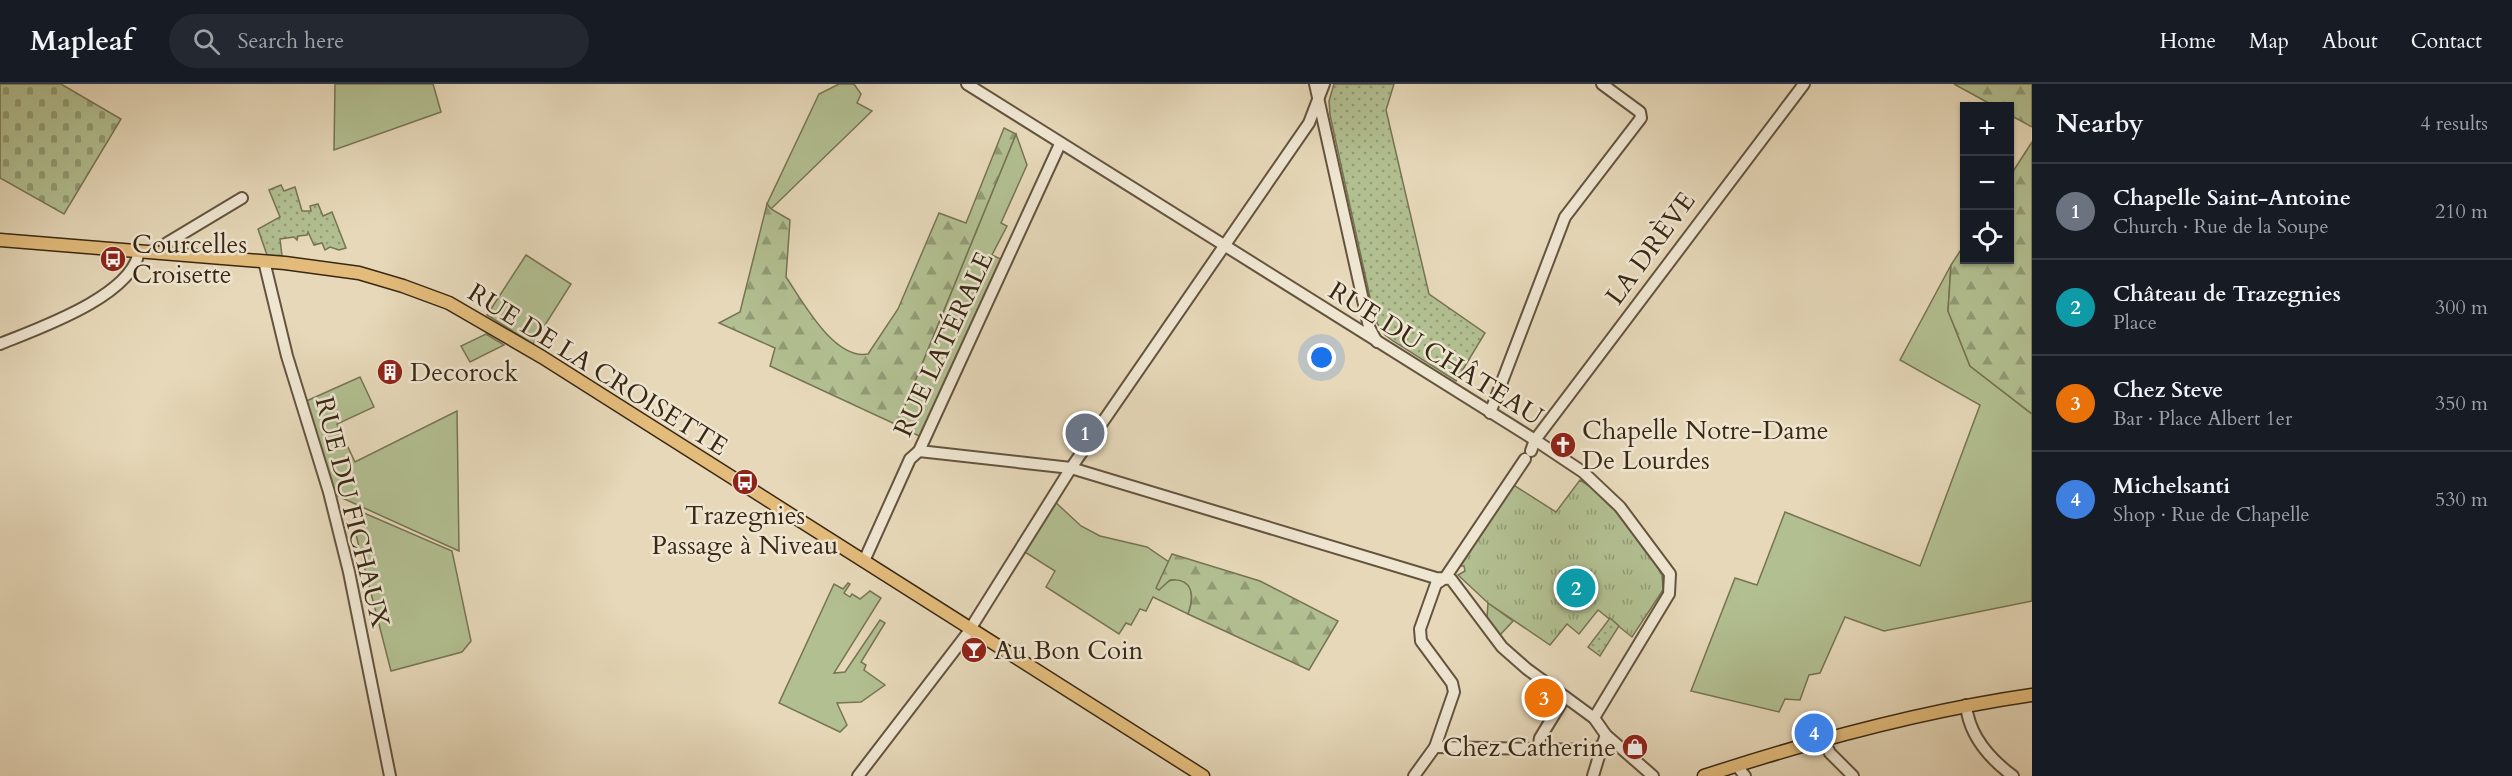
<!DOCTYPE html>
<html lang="en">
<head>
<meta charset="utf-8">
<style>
  :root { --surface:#171b24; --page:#242831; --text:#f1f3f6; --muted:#9ea1a6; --line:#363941; --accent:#b45309 }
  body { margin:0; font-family:Cardo,serif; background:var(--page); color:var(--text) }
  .controls { position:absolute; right:18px; top:18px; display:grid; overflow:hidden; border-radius:0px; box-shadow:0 2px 4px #0004 }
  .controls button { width:54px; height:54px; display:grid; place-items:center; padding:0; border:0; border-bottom:2px solid var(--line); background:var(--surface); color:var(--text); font:30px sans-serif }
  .you { position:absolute; left:1322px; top:274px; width:21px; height:21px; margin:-15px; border:4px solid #fff; border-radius:50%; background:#1a73e8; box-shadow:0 0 0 9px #1a73e833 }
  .badge { display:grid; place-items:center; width:39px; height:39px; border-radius:50%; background:var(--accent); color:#fff; font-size:20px; font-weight:700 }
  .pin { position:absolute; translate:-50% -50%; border:3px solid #fff; box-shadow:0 2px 6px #0006 }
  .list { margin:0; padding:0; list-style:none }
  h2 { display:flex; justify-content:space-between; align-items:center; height:78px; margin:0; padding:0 24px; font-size:26px }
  h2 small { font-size:20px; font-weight:400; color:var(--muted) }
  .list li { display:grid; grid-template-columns:39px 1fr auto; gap:18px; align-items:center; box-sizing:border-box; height:96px; padding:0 24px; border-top:2px solid var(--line) }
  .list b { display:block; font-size:22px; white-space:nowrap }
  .list p { margin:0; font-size:20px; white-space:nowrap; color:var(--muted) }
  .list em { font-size:20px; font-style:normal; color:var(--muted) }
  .icon { flex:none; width:33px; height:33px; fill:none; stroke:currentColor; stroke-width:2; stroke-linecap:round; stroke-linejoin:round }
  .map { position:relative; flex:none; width:2032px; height:692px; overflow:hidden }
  header { display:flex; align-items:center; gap:36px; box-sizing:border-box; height:84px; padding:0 30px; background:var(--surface); border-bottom:2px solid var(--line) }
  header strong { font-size:28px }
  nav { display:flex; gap:33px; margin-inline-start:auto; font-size:21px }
  .search { width:420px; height:54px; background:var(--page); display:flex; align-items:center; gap:15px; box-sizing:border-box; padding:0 21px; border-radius:33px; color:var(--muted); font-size:22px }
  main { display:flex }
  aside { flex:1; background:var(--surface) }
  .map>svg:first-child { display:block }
</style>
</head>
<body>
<header>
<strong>Mapleaf</strong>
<div class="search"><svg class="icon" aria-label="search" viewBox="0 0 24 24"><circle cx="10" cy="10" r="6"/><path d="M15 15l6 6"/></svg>Search here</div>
<nav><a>Home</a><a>Map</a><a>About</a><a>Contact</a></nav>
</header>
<main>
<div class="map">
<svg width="2032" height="692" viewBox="0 0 2032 692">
  <defs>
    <pattern id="forest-firs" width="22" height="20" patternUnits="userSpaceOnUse" patternTransform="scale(1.5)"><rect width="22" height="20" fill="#b2bf91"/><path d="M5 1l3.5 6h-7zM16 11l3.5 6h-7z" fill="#929b75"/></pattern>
    <pattern id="cemetery-stones" width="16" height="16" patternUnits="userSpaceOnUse" patternTransform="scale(1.5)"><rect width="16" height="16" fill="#b2bf91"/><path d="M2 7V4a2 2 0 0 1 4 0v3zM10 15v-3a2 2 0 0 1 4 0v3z" fill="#929b75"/></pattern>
    <pattern id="park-tufts" width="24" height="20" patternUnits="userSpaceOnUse" patternTransform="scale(1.5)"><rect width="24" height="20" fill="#b2bf91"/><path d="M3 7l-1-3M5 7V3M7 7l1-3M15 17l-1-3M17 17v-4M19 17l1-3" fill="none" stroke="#929b75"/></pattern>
    <pattern id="garden-dots" width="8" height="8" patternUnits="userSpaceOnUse" patternTransform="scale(1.5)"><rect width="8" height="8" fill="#b2bf91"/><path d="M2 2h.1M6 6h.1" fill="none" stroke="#929b75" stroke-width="1.8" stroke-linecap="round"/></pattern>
  </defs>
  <rect width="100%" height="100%" fill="#e6d8b9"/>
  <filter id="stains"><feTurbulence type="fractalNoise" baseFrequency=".00333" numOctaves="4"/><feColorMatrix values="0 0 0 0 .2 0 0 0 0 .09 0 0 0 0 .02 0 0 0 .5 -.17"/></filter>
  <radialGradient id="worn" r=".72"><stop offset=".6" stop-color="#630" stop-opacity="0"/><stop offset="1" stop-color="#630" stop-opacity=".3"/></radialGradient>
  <g fill="#b2bf91" stroke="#767453" stroke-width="1.5">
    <path d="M 335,0 L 433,0 L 441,28 L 334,66 Z"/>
    <path d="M 839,0 L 854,0 L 861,10 L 857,19 L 872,27 L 771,125 L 767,120 L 819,10 Z"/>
    <path d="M 1016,50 L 1027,81 L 1001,139 L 1007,142 L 992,171 L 1007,178 L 925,355 L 897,341 Z"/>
    <path d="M 526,171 L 571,200 L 533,260 L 487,231 Z"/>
    <path d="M 1951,181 L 1948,227 L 1970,282 L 2032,330 L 2032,517 L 1884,547 L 1845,533 L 1820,589 L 1809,591 L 1800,616 L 1785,615 L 1779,628 L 1691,607 L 1735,494 L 1757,501 L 1785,428 L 1920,482 L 1980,321 L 1900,276 Z"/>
    <path d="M 486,250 L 504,261 L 470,278 L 461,262 Z"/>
    <path d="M 360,293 L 374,323 L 337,340 L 355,378 L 457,327 L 459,467 L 329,408 L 302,319 Z"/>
    <path d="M 1052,415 L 1081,442 L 1100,452 L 1147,463 L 1169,478 L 1157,504 C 1183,484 1199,500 1188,530 L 1153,513 L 1146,527 L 1140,525 L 1131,541 L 1126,539 L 1119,550 L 1046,503 L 1055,487 L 1020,465 Z"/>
    <path d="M 364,429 L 452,467 L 471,557 L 462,568 L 391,587 L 354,443 L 357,433 Z"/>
    <path d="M 848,499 L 850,500 L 844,509 L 850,513 L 852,510 L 860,515 L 870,507 L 881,514 L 834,589 L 845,588 L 880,536 L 885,539 L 861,578 L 866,581 L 864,586 L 885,601 L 861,618 L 837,619 L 847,641 L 840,648 L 779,619 L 834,500 L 843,505 Z"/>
    <path d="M 1488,519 L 1513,537 L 1499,552 L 1487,534 Z"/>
  </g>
  <g fill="url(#forest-firs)" stroke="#767453" stroke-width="1.5">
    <path d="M 1954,0 L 2032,0 L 2032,43 L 2010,31 L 2010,22 L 1994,22 Z"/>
    <path d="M 1004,44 L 1016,50 L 897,341 L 770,282 L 775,264 L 719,239 L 740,228 L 767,120 L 771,125 L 790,136 L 786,193 C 803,218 834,276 868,270 L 898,225 L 939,129 L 966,139 Z"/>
    <path d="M 2032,58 L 2032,330 L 1970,282 L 1948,227 L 1951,181 L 1964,161 L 1964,176 L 2010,176 L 2010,92 Z"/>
    <path d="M 1172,470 L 1260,497 L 1338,537 L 1309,586 L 1188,530 C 1195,512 1193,494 1170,496 L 1159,506 L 1156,504 Z"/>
  </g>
  <path fill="url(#cemetery-stones)" stroke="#767453" stroke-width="1.5" d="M 0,0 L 61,0 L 121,35 L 64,130 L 0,94 Z"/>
  <path fill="url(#park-tufts)" stroke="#767453" stroke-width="1.5" d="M 1580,396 L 1603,411 L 1645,464 L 1662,490 L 1663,506 L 1632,553 L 1598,526 L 1579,550 L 1567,540 L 1550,561 L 1488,519 L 1458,491 L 1465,487 L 1464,482 L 1456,482 L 1512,400 L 1556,428 Z"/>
  <g fill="url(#garden-dots)" stroke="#767453" stroke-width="1.5">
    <path d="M 1334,0 L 1394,0 L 1386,26 L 1429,210 L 1485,249 L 1456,297 L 1393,257 L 1385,251 L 1375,236 L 1330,31 L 1329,17 Z"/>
    <path d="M 281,101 L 284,107 L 295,103 L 302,127 L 311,127 L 310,122 L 318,120 L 323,132 L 332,128 L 346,164 L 339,166 L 330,163 L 325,166 L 322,159 L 314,161 L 308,148 L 307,151 L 298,152 L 297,156 L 294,153 L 280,155 L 282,172 L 267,171 L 258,145 L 280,133 L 269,106 Z"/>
    <path d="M 1610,534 L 1619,542 L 1600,572 L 1588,563 Z"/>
  </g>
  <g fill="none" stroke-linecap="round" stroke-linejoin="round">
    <g stroke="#64543e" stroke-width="14">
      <g id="minor">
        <path d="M 967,0 L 1535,356 L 1583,388 L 1620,423 L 1670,490 L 1669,510 L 1594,634"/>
        <path d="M 1315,0 L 1369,243 L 1377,258"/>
        <path d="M 162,169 L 167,159 L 242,114"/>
        <path d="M 264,177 L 287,272 L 329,408 L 349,488 L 390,692"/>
        <path d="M 0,260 C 37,245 133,212 139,167"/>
        <path d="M 1490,329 L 1565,133 L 1641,34 L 1640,28 L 1602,0"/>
        <path d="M 919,367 L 1071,384 L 1436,494 L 1451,495 L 1502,563 L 1527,585 L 1594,634 L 1606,651 L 1653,692"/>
        <path d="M 1531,367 L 1535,356 L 1804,0"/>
        <path d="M 864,477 L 910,375 L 919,367 L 1060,60"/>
        <path d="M 1966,621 C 1969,651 1990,675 2013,692"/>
        <path d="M 1824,657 L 1830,669 L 1853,692"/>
        <path d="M 1435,663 L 1590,666 L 1602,662 L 1606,651"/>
        <path d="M 1538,666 L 1540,654 L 1565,613"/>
        <path d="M 1737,682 L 1745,692"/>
        <path d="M 858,692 L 967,550 L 1071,384 L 1309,39 L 1324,0"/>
        <path d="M 1414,692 L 1435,663 L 1454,608 L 1452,599 L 1421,557 L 1420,545 L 1436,500 L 1445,494 L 1525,375"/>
        <path d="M 1593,692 L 1602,662"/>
      </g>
    </g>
    <g stroke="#392815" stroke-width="15">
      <g id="major">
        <path d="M 0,156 L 285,179 L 359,189 L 403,202 L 449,219 L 542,273 L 1203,692"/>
        <path d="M 1704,692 C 1811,657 1921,627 2032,611"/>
      </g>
    </g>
    <use href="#minor" stroke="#efe6d2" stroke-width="10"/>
    <use href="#major" stroke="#e3bc7c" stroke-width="12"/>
  </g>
  <defs>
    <g id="bus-disc" transform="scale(1.35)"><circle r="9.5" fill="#8f2418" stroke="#efe6d2"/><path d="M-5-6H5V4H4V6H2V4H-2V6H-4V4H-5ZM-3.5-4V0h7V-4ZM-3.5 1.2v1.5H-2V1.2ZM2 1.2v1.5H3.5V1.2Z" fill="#fff"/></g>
    <g id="building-disc" transform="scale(1.35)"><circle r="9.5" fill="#8f2418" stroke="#efe6d2"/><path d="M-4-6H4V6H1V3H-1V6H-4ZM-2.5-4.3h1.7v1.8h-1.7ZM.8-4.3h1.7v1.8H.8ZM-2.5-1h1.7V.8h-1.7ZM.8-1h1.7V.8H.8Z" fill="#fff"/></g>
    <g id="church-disc" transform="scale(1.35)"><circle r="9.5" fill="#8f2418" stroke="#efe6d2"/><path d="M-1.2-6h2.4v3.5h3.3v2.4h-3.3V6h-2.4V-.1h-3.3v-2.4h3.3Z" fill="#fff"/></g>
    <g id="bar-disc" transform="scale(1.35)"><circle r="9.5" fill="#8f2418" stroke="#efe6d2"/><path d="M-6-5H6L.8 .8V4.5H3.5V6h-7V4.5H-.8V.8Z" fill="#fff"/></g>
    <g id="shop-disc" transform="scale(1.35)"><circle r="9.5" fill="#8f2418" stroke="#efe6d2"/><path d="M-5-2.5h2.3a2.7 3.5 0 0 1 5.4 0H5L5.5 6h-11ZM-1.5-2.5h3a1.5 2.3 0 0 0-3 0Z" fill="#fff"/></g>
  </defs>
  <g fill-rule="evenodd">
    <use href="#bus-disc" x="113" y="175"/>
    <use href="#building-disc" x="390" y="288"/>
    <use href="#church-disc" x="1563" y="361"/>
    <use href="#bus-disc" x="745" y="398"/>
    <use href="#bar-disc" x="974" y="566"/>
    <use href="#shop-disc" x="1635" y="663"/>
  </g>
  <g text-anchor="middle" stroke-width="5" stroke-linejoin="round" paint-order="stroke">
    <g font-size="26" fill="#392815" stroke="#efe6d2" text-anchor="start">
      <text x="132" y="169">Courcelles<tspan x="132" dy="30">Croisette</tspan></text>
      <text x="410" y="297">Decorock</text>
      <text x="1582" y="355">Chapelle Notre-Dame<tspan x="1582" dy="30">De Lourdes</tspan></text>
      <text x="745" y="440" text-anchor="middle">Trazegnies<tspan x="745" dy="30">Passage à Niveau</tspan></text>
      <text x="994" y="575">Au Bon Coin</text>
      <text x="1616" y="672" text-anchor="end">Chez Catherine</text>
    </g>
    <g font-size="26" fill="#392815" stroke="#efe6d2">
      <text transform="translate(1650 164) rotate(-54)" y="9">LA DRÈVE</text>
      <text transform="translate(943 260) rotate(-65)" y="9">RUE LATÉRALE</text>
      <text transform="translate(1436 269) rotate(32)" y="9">RUE DU CHÂTEAU</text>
      <text transform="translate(598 285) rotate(32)" y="9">RUE DE LA CROISETTE</text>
      <text transform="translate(353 428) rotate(76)" y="9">RUE DU FICHAUX</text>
    </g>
  </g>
  <rect width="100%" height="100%" filter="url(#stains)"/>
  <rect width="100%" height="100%" fill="url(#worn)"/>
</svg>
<div class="controls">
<button>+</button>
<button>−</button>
<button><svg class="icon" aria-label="locate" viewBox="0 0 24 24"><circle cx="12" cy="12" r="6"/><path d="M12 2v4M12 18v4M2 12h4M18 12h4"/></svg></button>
</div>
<div class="you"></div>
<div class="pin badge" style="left:1085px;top:349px;background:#6b7280">1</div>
<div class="pin badge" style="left:1576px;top:504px;background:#0f9aa8">2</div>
<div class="pin badge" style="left:1544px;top:614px;background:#e8710a">3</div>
<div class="pin badge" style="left:1814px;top:649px;background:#3f7fe0">4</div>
</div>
<aside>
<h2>Nearby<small>4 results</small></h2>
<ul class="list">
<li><span class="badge" style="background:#6b7280">1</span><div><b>Chapelle Saint-Antoine</b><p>Church · Rue de la Soupe</p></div><em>210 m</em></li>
<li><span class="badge" style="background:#0f9aa8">2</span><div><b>Château de Trazegnies</b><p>Place</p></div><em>300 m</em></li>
<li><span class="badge" style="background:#e8710a">3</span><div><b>Chez Steve</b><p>Bar · Place Albert 1er</p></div><em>350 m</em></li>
<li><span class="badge" style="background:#3f7fe0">4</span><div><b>Michelsanti</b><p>Shop · Rue de Chapelle</p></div><em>530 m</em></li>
</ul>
</aside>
</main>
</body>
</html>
